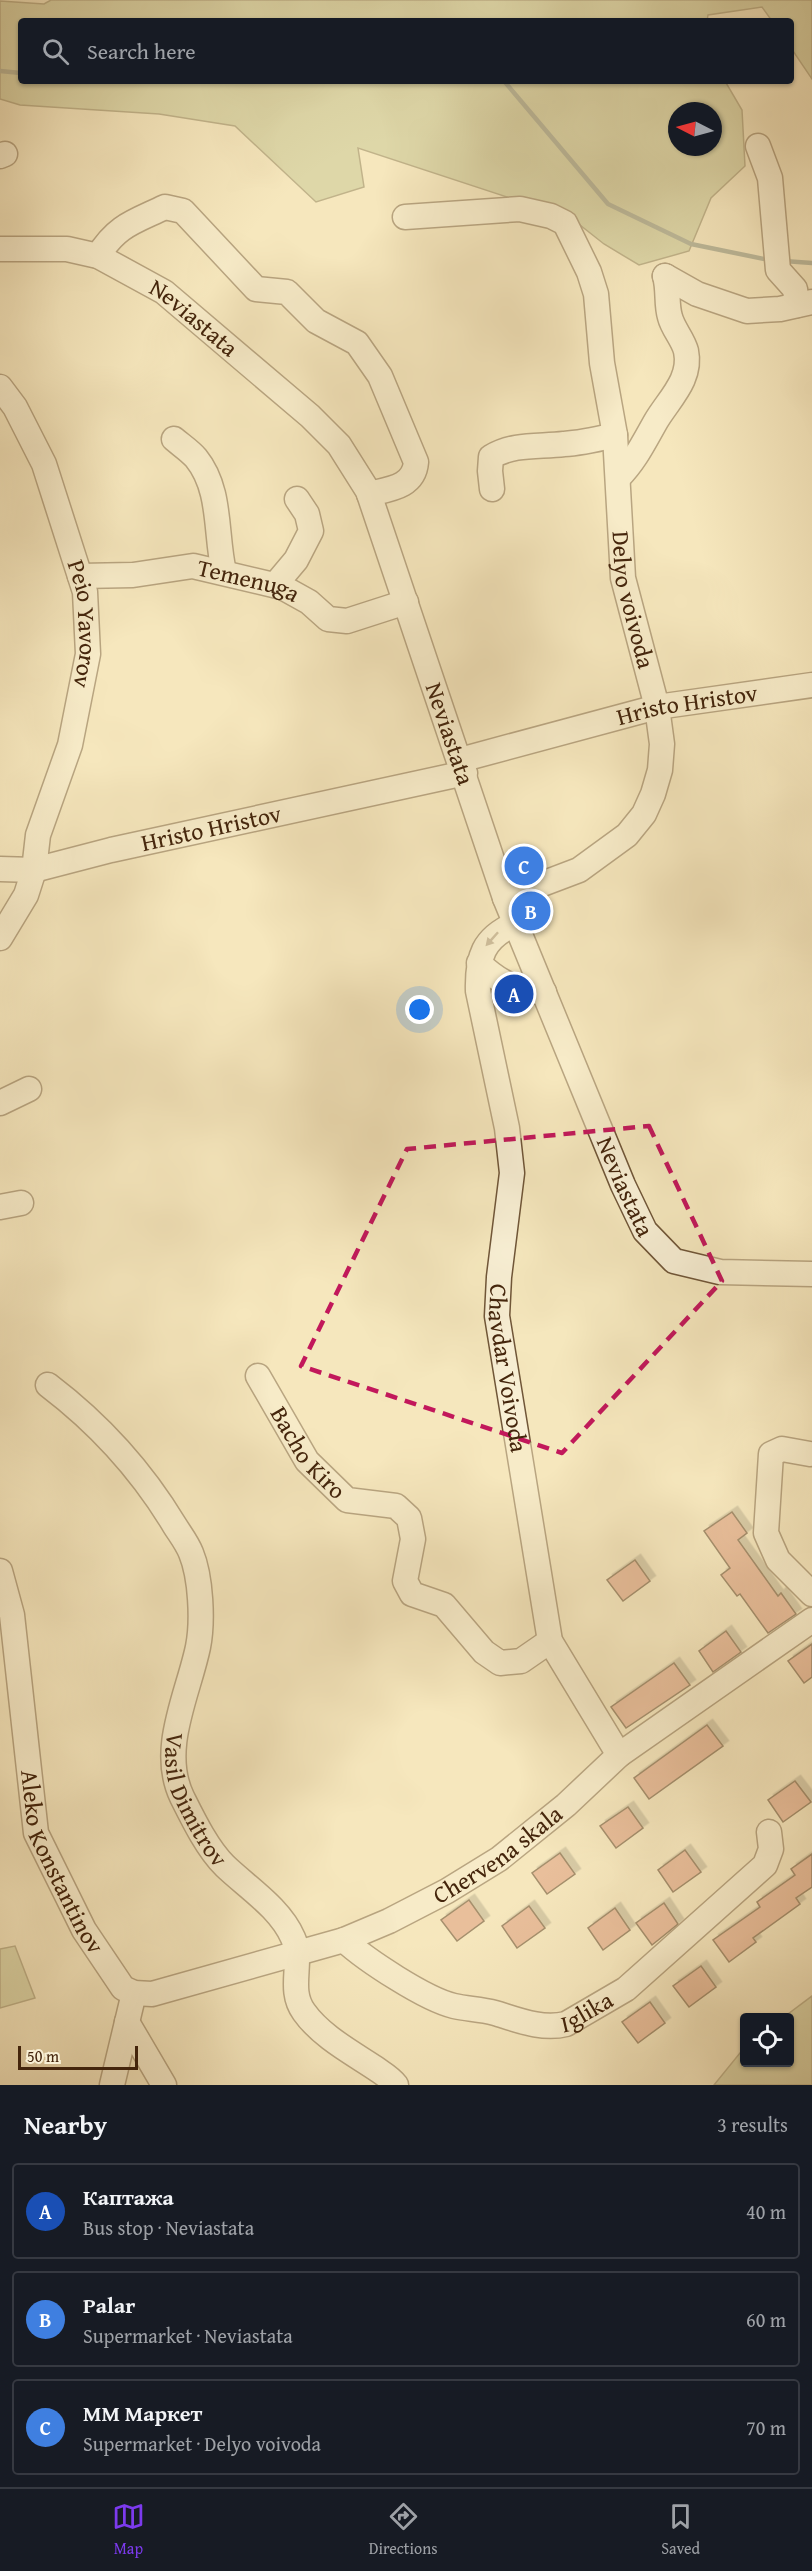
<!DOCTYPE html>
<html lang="en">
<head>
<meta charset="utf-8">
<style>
  :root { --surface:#171b24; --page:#242831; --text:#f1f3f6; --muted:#9ea1a6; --line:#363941; --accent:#7c3aed }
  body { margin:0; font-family:"Gentium Book Plus",serif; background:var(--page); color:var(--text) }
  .controls { position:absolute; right:18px; bottom:18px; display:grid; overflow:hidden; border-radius:6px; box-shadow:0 2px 4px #0004 }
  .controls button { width:54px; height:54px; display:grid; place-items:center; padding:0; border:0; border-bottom:2px solid var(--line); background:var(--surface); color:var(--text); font:30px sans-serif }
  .compass { position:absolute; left:668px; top:102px; width:54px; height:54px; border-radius:50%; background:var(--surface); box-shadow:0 2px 4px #0004; rotate:276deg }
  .scale { position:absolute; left:18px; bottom:15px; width:120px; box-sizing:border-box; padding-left:6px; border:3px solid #44250c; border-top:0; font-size:16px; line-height:21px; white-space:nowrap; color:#44250c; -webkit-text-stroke:4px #f8efd4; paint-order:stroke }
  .you { position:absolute; left:420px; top:1010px; width:21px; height:21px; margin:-15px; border:4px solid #fff; border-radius:50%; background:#1a73e8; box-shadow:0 0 0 9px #1a73e833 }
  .badge { display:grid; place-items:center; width:39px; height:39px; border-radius:50%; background:var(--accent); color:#fff; font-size:20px; font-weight:700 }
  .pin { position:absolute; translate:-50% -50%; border:3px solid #fff; box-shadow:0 2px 6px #0006 }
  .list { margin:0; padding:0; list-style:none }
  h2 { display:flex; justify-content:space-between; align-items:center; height:78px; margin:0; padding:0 24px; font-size:26px }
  h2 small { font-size:20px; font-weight:400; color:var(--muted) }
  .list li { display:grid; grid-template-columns:39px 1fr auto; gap:18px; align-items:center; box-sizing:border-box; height:96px; margin:0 12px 12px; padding:0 12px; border:2px solid var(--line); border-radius:6px }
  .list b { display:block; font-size:22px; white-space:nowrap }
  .list p { margin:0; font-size:20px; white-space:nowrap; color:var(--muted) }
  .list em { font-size:20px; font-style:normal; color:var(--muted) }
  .icon { flex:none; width:33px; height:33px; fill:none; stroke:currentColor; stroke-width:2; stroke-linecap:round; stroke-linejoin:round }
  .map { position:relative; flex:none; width:812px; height:2085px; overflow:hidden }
  .search { position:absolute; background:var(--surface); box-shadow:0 2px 4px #0004; left:18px; right:18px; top:18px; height:66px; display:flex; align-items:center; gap:15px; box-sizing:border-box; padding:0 21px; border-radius:6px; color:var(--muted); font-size:22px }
  .sheet { height:402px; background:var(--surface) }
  nav { display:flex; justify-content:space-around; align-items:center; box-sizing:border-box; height:84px; border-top:2px solid var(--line); background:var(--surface); font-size:16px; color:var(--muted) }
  nav a { display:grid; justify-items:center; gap:3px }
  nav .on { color:var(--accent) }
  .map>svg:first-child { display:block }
</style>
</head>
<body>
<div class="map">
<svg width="812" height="2085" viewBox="0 0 812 2085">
  <defs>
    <filter id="shadow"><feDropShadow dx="5.5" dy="-5.5" stdDeviation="0" flood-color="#0004"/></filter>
  </defs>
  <rect width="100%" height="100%" fill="#f5e7bd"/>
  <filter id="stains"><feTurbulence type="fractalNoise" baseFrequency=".00333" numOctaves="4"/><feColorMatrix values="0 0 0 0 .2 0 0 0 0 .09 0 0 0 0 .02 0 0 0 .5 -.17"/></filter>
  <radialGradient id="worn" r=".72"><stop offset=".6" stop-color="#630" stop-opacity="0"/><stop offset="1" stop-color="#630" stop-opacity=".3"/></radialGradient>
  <g fill="#c0c48e" stroke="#82744d" stroke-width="1.5" fill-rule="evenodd">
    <path d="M 51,0 L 812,0 L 812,79 L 791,48 L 791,21 L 772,21 L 762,7 L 708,15 L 707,21 L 21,21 L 21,81 L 725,81 L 742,110 L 745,166 L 711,198 L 689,251 L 639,265 L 604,244 L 571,218 L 358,148 L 364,187 L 316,202 L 235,126 L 159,114 L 20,105 L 0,99 L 0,1 L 44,4 ZM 677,111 L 713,111 L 713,147 L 677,147 Z"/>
    <path d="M 15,1946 L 35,1998 L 0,2008 L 0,1949 Z"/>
    <path d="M 812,1996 L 812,2085 L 714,2085 L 744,2048 L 744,2062 L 790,2062 L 790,2018 L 784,2017 Z"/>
  </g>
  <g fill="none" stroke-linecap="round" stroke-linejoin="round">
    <g stroke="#798170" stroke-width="4.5">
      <path d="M 0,71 L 21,73"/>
      <path d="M 114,81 L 121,81"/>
      <path d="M 504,81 L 608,204 L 691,244 L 769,260"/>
      <path d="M 784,261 L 812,263"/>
    </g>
  </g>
  <g fill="#d98e71" stroke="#44250c" stroke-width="1.5" filter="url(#shadow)">
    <path d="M 732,1512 L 747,1533 L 738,1540 L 778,1596 L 781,1593 L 796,1614 L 768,1633 L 740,1594 L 737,1596 L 721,1575 L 730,1568 L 704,1531 Z"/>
    <path d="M 635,1560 L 650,1581 L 623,1601 L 607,1580 Z"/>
    <path d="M 726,1631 L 741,1652 L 713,1672 L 699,1651 Z"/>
    <path d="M 812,1644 L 812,1677 L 804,1683 L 788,1661 Z"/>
    <path d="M 674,1663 L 690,1685 L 626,1728 L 611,1707 Z"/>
    <path d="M 707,1725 L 723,1746 L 649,1799 L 634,1778 Z"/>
    <path d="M 795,1781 L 811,1802 L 783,1822 L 768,1800 Z"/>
    <path d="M 628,1807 L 643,1828 L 616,1848 L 600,1826 Z"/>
    <path d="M 685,1850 L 701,1872 L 673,1892 L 658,1870 Z"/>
    <path d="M 560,1853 L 575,1874 L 547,1894 L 532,1873 Z"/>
    <path d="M 812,1854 L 812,1887 L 796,1898 L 800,1904 L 753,1938 L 756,1942 L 729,1962 L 713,1940 L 760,1907 L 757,1902 L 795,1875 L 791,1869 Z"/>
    <path d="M 469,1900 L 484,1921 L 457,1941 L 441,1920 Z"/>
    <path d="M 664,1903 L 678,1924 L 652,1945 L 636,1923 Z"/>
    <path d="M 529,1906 L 545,1928 L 517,1948 L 502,1926 Z"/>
    <path d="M 615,1908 L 630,1930 L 603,1950 L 588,1928 Z"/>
    <path d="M 701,1966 L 716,1987 L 689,2007 L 673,1986 Z"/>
    <path d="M 650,2002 L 665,2023 L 638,2043 L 622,2022 Z"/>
  </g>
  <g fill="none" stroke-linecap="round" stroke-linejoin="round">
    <g stroke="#705638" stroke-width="27">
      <g id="minor">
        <path d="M 758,146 L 770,178 L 778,270 L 795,289 L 797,305"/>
        <path d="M 0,156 L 5,154"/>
        <path id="s1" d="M 405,217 L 520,209 L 551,216 L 565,223 L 589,272 L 596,294 L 602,363 L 615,435 L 623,578 L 657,707 L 662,744 L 660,770 L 653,794 L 644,814 L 627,835 L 579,870 L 505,898"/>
        <path id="s2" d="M 0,249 L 67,249 L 98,256 L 164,292 L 310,416 L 339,445 L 368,491 L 505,898 L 623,1185 L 645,1231 L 674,1261 L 720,1272 L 812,1274"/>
        <path d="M 98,256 C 117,225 134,222 165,207 L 183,211 L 256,289 L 287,292 L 316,321 L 357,343 L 380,376 L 416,462 C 414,487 390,489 369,494"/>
        <path d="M 665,276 L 697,294 L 747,311 L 780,309 L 812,302"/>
        <path id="s3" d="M 0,387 L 15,407 L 44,464 L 85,592 L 88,654 L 70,745 L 38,835 L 34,870 L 26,895 L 0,938"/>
        <path d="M 174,439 C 181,445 190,451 196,458 C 222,490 215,534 224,572"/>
        <path d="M 618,478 C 635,461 644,442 656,421 C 669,399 692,379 686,351 C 683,339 673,329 670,317 C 666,304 669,290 665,276"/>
        <path d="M 492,489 L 490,471 L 491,457 C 514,443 539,447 564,444 C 582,443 598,439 615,435"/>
        <path id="s4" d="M 80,576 L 133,575 L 193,566 L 282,587 L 309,602 L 328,619 L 347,621 L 406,602"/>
        <path d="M 275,585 L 296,560 L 311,531 L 307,514 L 297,499"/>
        <path id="s5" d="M 460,760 L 657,707 L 812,685"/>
        <path id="s6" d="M 0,869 L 34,870 L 111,850 L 465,773"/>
        <path id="s7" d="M 515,924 C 483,938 477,957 478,991 L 507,1128 L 512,1173 L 499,1277 L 497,1316 L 550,1641 L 619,1755"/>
        <path d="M 479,963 C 498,982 517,991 544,992"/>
        <path d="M 0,1103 L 29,1089"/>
        <path d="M 0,1207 L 21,1203"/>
        <path id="s8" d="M 258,1376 L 307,1461 L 347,1500 L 396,1506 L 409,1518 L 413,1539 L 405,1581 L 412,1594 L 444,1605 L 484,1652 L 500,1663 L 521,1661 L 550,1641"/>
        <path id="s9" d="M 48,1385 C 98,1423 142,1471 175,1526 C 180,1534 187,1543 191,1553 C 201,1577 203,1622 198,1647 C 188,1695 159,1749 182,1797 C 193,1819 207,1848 225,1866 C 248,1888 280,1908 293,1938 C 304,1962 287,1989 304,2012 C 321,2036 351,2052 375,2068 C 382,2073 391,2078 396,2085"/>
        <path d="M 810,1454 L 782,1449 L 771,1454 L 766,1533 L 778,1560 L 812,1594"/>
        <path id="s10" d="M 0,1571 L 12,1615 L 36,1833 L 84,1930 L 123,1988 L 134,1993 L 152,1994 L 344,1940 L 389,1921 L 447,1891 L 499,1859 L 566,1805 L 619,1755 L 812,1620"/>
        <path id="s11" d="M 344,1940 C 366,1960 425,1999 454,2006 C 467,2009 481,2009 495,2013 C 518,2020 542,2030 566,2024 L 626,1989 L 765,1865 L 771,1849 L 769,1832"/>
        <path d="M 127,2022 L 164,2085"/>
        <path d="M 112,2085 L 134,1993"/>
      </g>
    </g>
    <use href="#minor" stroke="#f8efd4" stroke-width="24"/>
  </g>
  <defs><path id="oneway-solid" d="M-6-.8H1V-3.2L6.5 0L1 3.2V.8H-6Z" transform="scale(1.5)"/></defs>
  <use fill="#9e8a70" href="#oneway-solid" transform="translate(492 939) rotate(132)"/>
  <path d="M0 0H812V2085H0ZM 649,1126 L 722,1281 L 562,1453 L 301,1366 L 407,1149 Z" fill="#f5e7bd" fill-opacity=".55" fill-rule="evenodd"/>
  <path fill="none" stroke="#c2185b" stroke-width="4.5" stroke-dasharray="12 8" stroke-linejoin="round" d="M 649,1126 L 722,1281 L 562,1453 L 301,1366 L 407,1149 Z"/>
  <g text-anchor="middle" stroke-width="4.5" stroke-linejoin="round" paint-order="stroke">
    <g font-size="24" fill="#44250c" stroke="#f8efd4">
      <text dy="8" stroke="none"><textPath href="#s2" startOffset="213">Neviastata</textPath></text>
      <text dy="8" stroke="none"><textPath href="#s4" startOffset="171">Temenuga</textPath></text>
      <text dy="8" stroke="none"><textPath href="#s1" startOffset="549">Delyo voivoda</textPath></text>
      <text dy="8" stroke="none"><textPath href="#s3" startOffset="255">Peio Yavorov</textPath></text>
      <text dy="8" stroke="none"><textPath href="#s5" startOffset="234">Hristo Hristov</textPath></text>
      <text dy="8" stroke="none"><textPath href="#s2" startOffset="717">Neviastata</textPath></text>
      <text dy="8" stroke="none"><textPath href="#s6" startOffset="216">Hristo Hristov</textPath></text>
      <text dy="8" stroke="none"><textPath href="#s2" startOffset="1203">Neviastata</textPath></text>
      <text dy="8" stroke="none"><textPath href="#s7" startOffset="465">Chavdar Voivoda</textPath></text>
      <text dy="8" stroke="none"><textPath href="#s8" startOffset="92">Bacho Kiro</textPath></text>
      <text dy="8" stroke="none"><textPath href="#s9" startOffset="478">Vasil Dimitrov</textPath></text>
      <text dy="8" stroke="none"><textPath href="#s10" startOffset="849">Chervena skala</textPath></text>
      <text dy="8" stroke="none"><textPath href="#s10" startOffset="300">Aleko Konstantinov</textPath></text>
      <text dy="8" stroke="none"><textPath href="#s11" startOffset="267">Iglika</textPath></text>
    </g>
  </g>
  <rect width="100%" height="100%" filter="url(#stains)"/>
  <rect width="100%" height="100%" fill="url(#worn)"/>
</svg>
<div class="controls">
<button><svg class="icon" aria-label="locate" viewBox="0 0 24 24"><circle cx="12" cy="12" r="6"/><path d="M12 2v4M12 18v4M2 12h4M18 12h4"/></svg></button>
</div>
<svg class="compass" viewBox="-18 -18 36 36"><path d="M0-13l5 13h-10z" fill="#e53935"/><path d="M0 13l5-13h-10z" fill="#9ea1a6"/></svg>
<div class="scale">50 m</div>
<div class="you"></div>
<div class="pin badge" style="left:514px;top:994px;background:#1a4fb4">A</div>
<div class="pin badge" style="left:531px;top:911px;background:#3f7fe0">B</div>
<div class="pin badge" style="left:524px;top:866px;background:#3f7fe0">C</div>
<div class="search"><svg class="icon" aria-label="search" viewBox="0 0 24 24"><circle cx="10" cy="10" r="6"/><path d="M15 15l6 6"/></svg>Search here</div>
</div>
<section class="sheet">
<h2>Nearby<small>3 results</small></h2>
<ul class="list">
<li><span class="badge" style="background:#1a4fb4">A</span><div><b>Каптажа</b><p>Bus stop · Neviastata</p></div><em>40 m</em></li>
<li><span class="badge" style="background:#3f7fe0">B</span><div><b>Palar</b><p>Supermarket · Neviastata</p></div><em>60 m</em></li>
<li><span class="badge" style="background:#3f7fe0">C</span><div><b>ММ Маркет</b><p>Supermarket · Delyo voivoda</p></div><em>70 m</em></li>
</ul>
</section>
<nav>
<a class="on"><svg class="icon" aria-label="map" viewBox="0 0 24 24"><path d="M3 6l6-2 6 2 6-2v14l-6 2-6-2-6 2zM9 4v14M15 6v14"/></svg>Map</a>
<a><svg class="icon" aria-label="directions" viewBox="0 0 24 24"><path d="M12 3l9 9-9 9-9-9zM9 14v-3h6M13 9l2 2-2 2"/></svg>Directions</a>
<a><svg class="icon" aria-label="saved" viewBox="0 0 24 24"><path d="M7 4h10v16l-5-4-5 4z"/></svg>Saved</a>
</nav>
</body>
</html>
